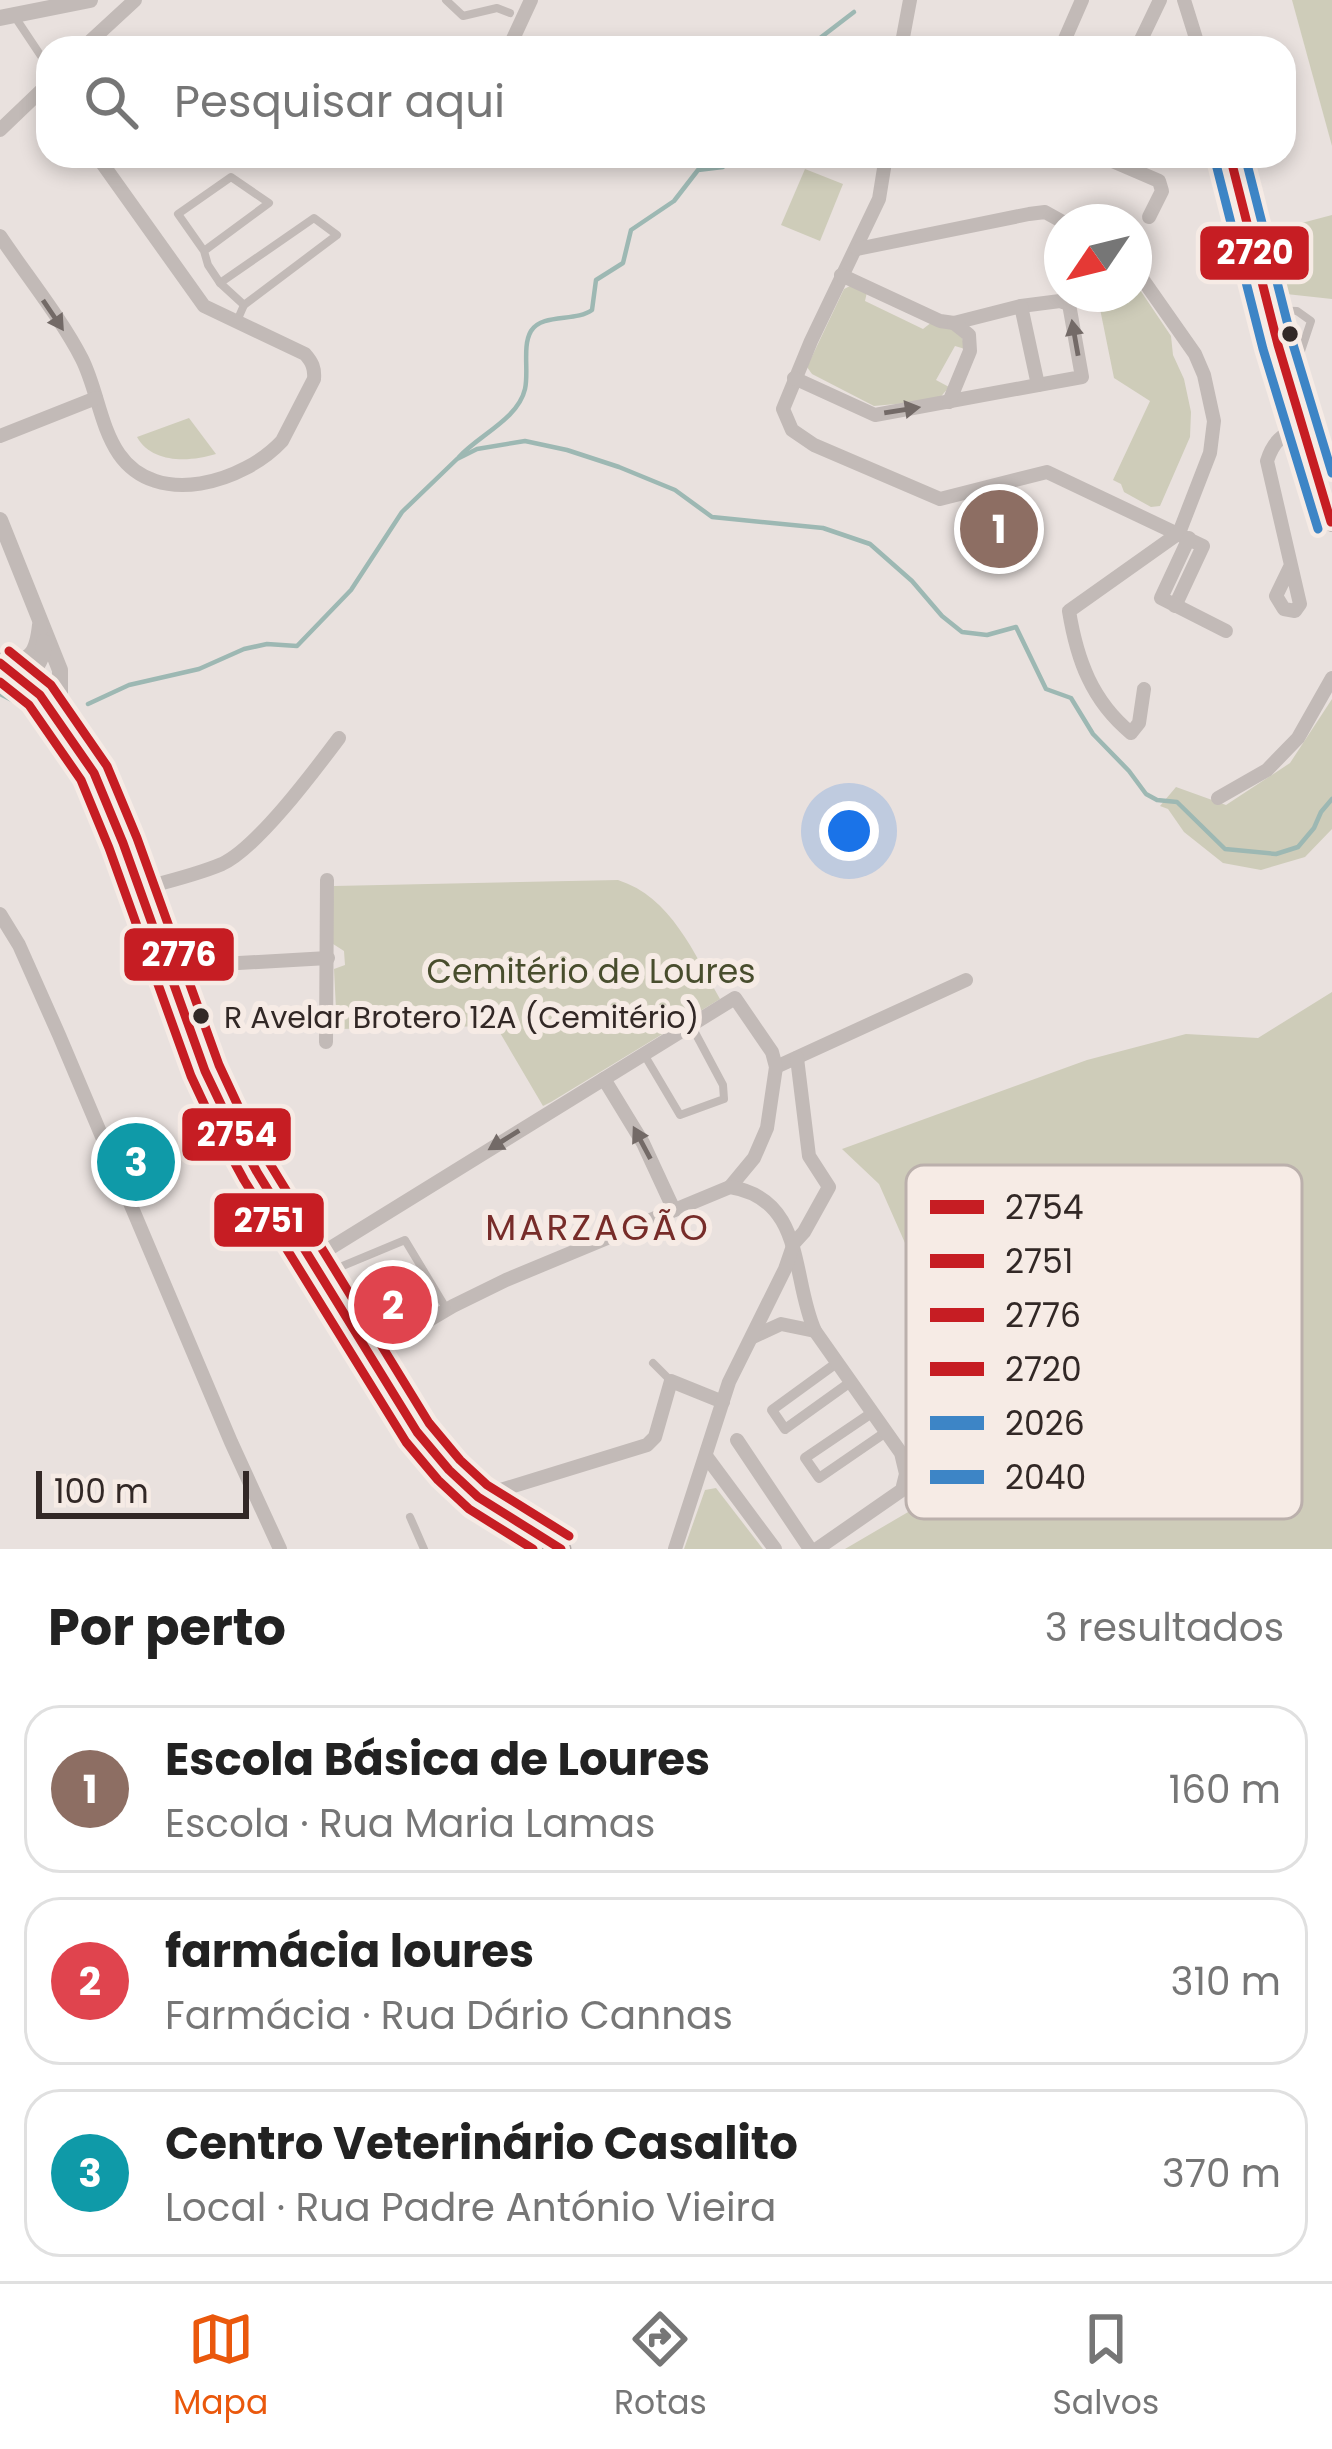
<!DOCTYPE html>
<html lang="pt">
<head>
<meta charset="utf-8">
<style>
  :root { --surface:#fff; --page:#f2f2f2; --text:#222; --muted:#767676; --line:#e0e0e0; --accent:#ea580c }
  body { margin:0; font-family:Poppins,sans-serif; background:var(--page); color:var(--text) }
  .compass { position:absolute; left:1044px; top:204px; width:108px; height:108px; border-radius:50%; background:var(--surface); box-shadow:0 6px 18px #0003; rotate:235deg }
  .scale { position:absolute; left:36px; bottom:30px; width:213px; box-sizing:border-box; padding-left:12px; border:6px solid #322826; border-top:0; font-size:33px; line-height:42px; white-space:nowrap; color:#322826; -webkit-text-stroke:9px #f6ebe5; paint-order:stroke }
  .you { position:absolute; left:849px; top:831px; width:42px; height:42px; margin:-30px; border:9px solid #fff; border-radius:50%; background:#1a73e8; box-shadow:0 0 0 18px #1a73e833 }
  .badge { display:grid; place-items:center; width:78px; height:78px; border-radius:50%; background:var(--accent); color:#fff; font-size:39px; font-weight:700 }
  .pin { position:absolute; translate:-50% -50%; border:6px solid #fff; box-shadow:0 3px 12px #0006 }
  .list { margin:0; padding:0; list-style:none }
  h2 { display:flex; justify-content:space-between; align-items:center; height:156px; margin:0; padding:0 48px; font-size:51px }
  h2 small { font-size:39px; font-weight:400; color:var(--muted) }
  .list li { display:grid; grid-template-columns:78px 1fr auto; gap:36px; align-items:center; box-sizing:border-box; height:168px; margin:0 24px 24px; padding:0 24px; border:3px solid var(--line); border-radius:36px }
  .list b { display:block; font-size:45px; white-space:nowrap }
  .list p { margin:0; font-size:39px; white-space:nowrap; color:var(--muted) }
  .list em { font-size:39px; font-style:normal; color:var(--muted) }
  .icon { flex:none; width:66px; height:66px; fill:none; stroke:currentColor; stroke-width:2; stroke-linecap:round; stroke-linejoin:round }
  .map { position:relative; flex:none; width:1332px; height:1549px; overflow:hidden }
  .search { position:absolute; background:var(--surface); box-shadow:0 6px 18px #0003; left:36px; right:36px; top:36px; height:132px; display:flex; align-items:center; gap:30px; box-sizing:border-box; padding:0 42px; border-radius:36px; color:var(--muted); font-size:45px }
  .sheet { height:732px; background:var(--surface) }
  nav { display:flex; justify-content:space-around; align-items:center; box-sizing:border-box; height:168px; border-top:3px solid var(--line); background:var(--surface); font-size:33px; color:var(--muted) }
  nav a { display:grid; justify-items:center; gap:6px }
  nav .on { color:var(--accent) }
  .map>svg:first-child { display:block }
</style>
</head>
<body>
<div class="map">
<svg width="1332" height="1549" viewBox="0 0 1332 1549">
  <rect width="100%" height="100%" fill="#e9e1de"/>
  <g fill="#ceccb9">
    <path d="M 1292,0 L 1332,0 L 1332,146 Z"/>
    <path d="M 805,169 L 843,184 L 820,241 L 781,225 Z"/>
    <path d="M 1332,215 L 1332,299 L 1277,293 L 1271,281 L 1267,255 L 1280,246 L 1275,230 Z"/>
    <path d="M 1134,281 L 1171,336 L 1173,355 L 1184,379 L 1191,412 L 1190,437 L 1160,506 L 1151,507 L 1124,492 L 1121,484 L 1113,480 L 1150,401 L 1114,378 L 1097,294 L 1134,294 Z"/>
    <path d="M 850,286 L 867,292 L 865,301 L 923,329 L 932,322 L 943,324 L 961,334 L 965,349 L 955,346 L 936,380 L 949,387 L 938,400 L 874,406 L 812,374 L 807,367 L 844,289 Z"/>
    <path d="M 189,418 L 216,454 C 190,462 152,464 137,437 Z"/>
    <path d="M 1332,699 L 1332,829 L 1305,857 L 1261,870 L 1223,863 L 1184,832 L 1168,809 L 1160,806 L 1176,787 L 1226,805 L 1290,763 Z"/>
    <path d="M 618,880 C 671,897 694,953 720,999 L 551,1102 L 543,1106 L 496,1026 L 337,1029 L 334,969 L 345,965 L 344,951 L 330,942 L 334,886 Z"/>
    <path d="M 1332,992 L 1332,1549 L 845,1549 L 915,1508 L 958,1510 L 1040,1441 L 920,1277 L 879,1184 L 842,1149 L 1087,1060 L 1186,1034 L 1258,1038 Z"/>
    <path d="M 716,1488 L 763,1549 L 684,1549 L 705,1490 Z"/>
  </g>
  <g fill="none" stroke-linecap="round" stroke-linejoin="round">
    <g stroke="#9db8b3" stroke-width="4.5">
      <path d="M 807,48 L 854,12"/>
      <path d="M 459,457 C 479,435 518,419 525,389 C 529,372 522,346 531,331 C 542,313 576,322 592,310 L 596,280 L 623,263 L 631,230 L 674,201 L 698,170 L 723,167 L 731,156"/>
      <path d="M 0,694 L 28,708"/>
      <path d="M 88,704 L 129,685 L 199,669 L 244,649 L 267,644 L 297,646 L 351,590 L 402,512 L 457,459 L 477,449 L 525,441 L 567,450 L 619,467 L 675,490 L 712,517 L 823,528 L 870,544 L 912,581 L 942,616 L 962,632 L 987,635 L 1016,627 L 1046,689 L 1071,698 L 1093,734 L 1129,771 L 1146,794 L 1157,800 L 1177,802 L 1225,849 L 1276,854 L 1298,847 L 1314,828 L 1321,812 L 1332,799"/>
    </g>
    <g stroke="#c2bab7" stroke-width="8">
      <path d="M 446,0 L 463,16 L 497,8 L 510,13"/>
      <path d="M 15,17 L 45,62 L 48,82"/>
      <path d="M 204,251 L 178,214 L 231,177 L 269,203 L 204,251 L 208,265 L 220,283 L 314,218 L 337,235 L 244,305 L 237,321"/>
      <path d="M 220,283 L 244,305"/>
      <path d="M 1271,310 L 1297,311 L 1311,321 L 1301,351"/>
      <path d="M 645,1056 L 680,1115 L 724,1099 L 723,1085 L 691,1025"/>
      <path d="M 321,1275 L 405,1240 L 446,1308"/>
      <path d="M 653,1363 L 670,1380"/>
      <path d="M 410,1517 L 424,1549"/>
    </g>
    <g stroke="#c2bab7" stroke-width="10">
      <path d="M 838,1362 L 772,1410 L 785,1429 L 852,1381"/>
      <path d="M 873,1412 L 805,1458 L 819,1478 L 886,1432"/>
    </g>
    <g stroke="#c2bab7" stroke-width="14">
      <path d="M 1184,0 L 1199,48"/>
      <path d="M 512,41 L 531,0"/>
      <path d="M 83,48 L 135,0"/>
      <path d="M 901,48 L 910,0"/>
      <path d="M 1061,48 L 1082,0"/>
      <path d="M 1137,48 L 1160,0"/>
      <path d="M 0,130 L 48,84"/>
      <path d="M 886,156 L 879,199 L 811,341 L 783,409 L 792,430 L 814,445 L 940,499 L 1047,472 L 1203,546 L 1175,606"/>
      <path d="M 1101,156 L 1159,181 L 1162,191 L 1149,217"/>
      <path d="M 1230,156 L 1278,345 L 1332,525"/>
      <path d="M 0,236 C 26,275 61,318 82,359 C 97,389 100,426 119,454 C 157,509 244,482 282,441 L 314,379 C 315,368 312,362 305,354 L 204,306 L 97,156"/>
      <path d="M 1134,248 L 1136,244"/>
      <path d="M 857,249 L 1029,214 L 1045,212 L 1063,222"/>
      <path d="M 1134,267 L 1195,354 L 1204,375 L 1214,421 L 1210,453 L 1179,533 L 1069,611 C 1077,660 1092,701 1131,733 L 1139,723 L 1144,689"/>
      <path d="M 1021,306 L 1060,301 L 1069,304 L 1082,377 L 1038,385"/>
      <path d="M 794,378 L 875,415 L 1038,385 L 1021,306 L 954,323 L 940,321 L 841,275"/>
      <path d="M 949,402 L 970,351 L 969,335 L 954,323"/>
      <path d="M 0,436 L 96,398"/>
      <path d="M 1189,538 L 1161,598 L 1226,631"/>
      <path d="M 1291,565 L 1300,604 L 1295,611 L 1284,609 L 1276,596 L 1291,565 L 1267,461 C 1273,442 1282,434 1300,427"/>
      <path d="M 1218,798 L 1267,770 L 1298,738 L 1332,678"/>
      <path d="M 139,889 C 166,882 196,875 222,864 C 257,848 315,770 339,738"/>
      <path d="M 0,914 L 19,945 L 59,1035 L 231,1442 L 280,1549"/>
      <path d="M 167,966 L 187,962 L 204,965 L 328,958"/>
      <path d="M 326,1042 L 327,880"/>
      <path d="M 776,1067 L 966,980"/>
      <path d="M 604,1079 L 643,1143 L 674,1210"/>
      <path d="M 311,1260 L 735,998 L 772,1052 L 776,1067 L 767,1128 L 754,1158 L 730,1187"/>
      <path d="M 753,1337 L 781,1324 L 815,1331"/>
      <path d="M 370,1355 L 453,1306 L 506,1280 L 730,1187 C 806,1199 791,1279 815,1331 L 901,1453 L 906,1474 L 902,1490 L 817,1549"/>
      <path d="M 737,1440 L 810,1549"/>
      <path d="M 706,1456 L 775,1549"/>
      <path d="M 478,1497 L 647,1445 L 655,1437 L 671,1381 L 723,1402"/>
      <path d="M 675,1549 L 729,1382 L 785,1269 L 794,1243 L 804,1232 L 829,1187 L 809,1156 L 797,1058"/>
    </g>
    <g stroke="#c2bab7" stroke-width="16">
      <path d="M 0,18 L 90,0"/>
      <path d="M 0,520 L 60,670 L 60,705 L 67,722"/>
      <path d="M 0,660 C 31,665 37,653 40,625"/>
      <path d="M 25,682 C 34,670 45,657 44,642"/>
    </g>
    <path stroke="#b0a9a7" stroke-width="21" d="M 0,663 L 40,695 L 94,773 L 123,843 L 205,1071 L 227,1117 L 257,1172 L 417,1432 L 449,1470 L 478,1497 L 561,1549"/>
    <g stroke="#f6ebe5" stroke-width="18">
      <path id="bus-1" d="M 0,663 L 40,695 L 94,773 L 123,843 L 205,1071 L 227,1117 L 257,1172 L 417,1432 L 449,1470 L 478,1497 L 561,1549"/>
    </g>
    <g stroke="#f6ebe5" stroke-width="18">
      <path id="bus-2" d="M 0,682 L 29,705 L 81,780 L 109,848 L 191,1076 L 213,1123 L 244,1180 L 406,1442 L 438,1480 L 469,1509 L 533,1549"/>
    </g>
    <g stroke="#f6ebe5" stroke-width="18">
      <path id="bus-3" d="M 9,651 L 51,685 L 107,766 L 137,838 L 219,1065 L 240,1110 L 270,1164 L 429,1423 L 460,1460 L 487,1485 L 569,1536"/>
    </g>
    <g stroke="#f6ebe5" stroke-width="18">
      <path id="bus-4" d="M 1230,156 L 1278,345 L 1331,522"/>
    </g>
    <g stroke="#f6ebe5" stroke-width="18">
      <path id="bus-5" d="M 1215,160 L 1263,349 L 1318,529"/>
    </g>
    <g stroke="#f6ebe5" stroke-width="18">
      <path id="bus-6" d="M 1245,156 L 1292,341 L 1332,473"/>
    </g>
    <use href="#bus-1" stroke="#c61d23" stroke-width="9"/>
    <use href="#bus-2" stroke="#c61d23" stroke-width="9"/>
    <use href="#bus-3" stroke="#c61d23" stroke-width="9"/>
    <use href="#bus-4" stroke="#c61d23" stroke-width="9"/>
    <use href="#bus-5" stroke="#3d85c6" stroke-width="9"/>
    <use href="#bus-6" stroke="#3d85c6" stroke-width="9"/>
  </g>
  <defs><path id="oneway-solid" d="M-6-.8H1V-3.2L6.5 0L1 3.2V.8H-6Z" transform="scale(3)"/></defs>
  <g fill="#736a67">
    <use href="#oneway-solid" transform="translate(53 315) rotate(56)"/>
    <use href="#oneway-solid" transform="translate(1075 338) rotate(-100)"/>
    <use href="#oneway-solid" transform="translate(902 410) rotate(-9)"/>
    <use href="#oneway-solid" transform="translate(504 1140) rotate(148)"/>
    <use href="#oneway-solid" transform="translate(642 1143) rotate(-118)"/>
  </g>
  <g fill="#322826" stroke="#f6ebe5" stroke-width="4.5">
    <circle cx="1290" cy="334" r="10"/>
    <circle cx="201" cy="1016" r="10"/>
  </g>
  <g text-anchor="middle" stroke-width="12" stroke-linejoin="round" paint-order="stroke">
    <g font-size="30" fill="#322826" stroke="#f6ebe5" text-anchor="start">
      <text x="224" y="1028">R Avelar Brotero 12A (Cemitério)</text>
    </g>
    <g font-size="33" fill="#484d2d" stroke="#f6ebe5">
      <text x="591" y="983">Cemitério de Loures</text>
    </g>
    <g font-size="36" letter-spacing="3" fill="#772c29" stroke="#f6ebe5">
      <text x="598" y="1240">MARZAGÃO</text>
    </g>
  </g>
  <rect x="906" y="1165" width="396" height="354" rx="18" fill="#f6ebe5" stroke="#bbb0ac" stroke-width="3"/>
  <rect x="930" y="1200" width="54" height="14" fill="#c61d23"/>
  <rect x="930" y="1254" width="54" height="14" fill="#c61d23"/>
  <rect x="930" y="1308" width="54" height="14" fill="#c61d23"/>
  <rect x="930" y="1362" width="54" height="14" fill="#c61d23"/>
  <rect x="930" y="1416" width="54" height="14" fill="#3d85c6"/>
  <rect x="930" y="1470" width="54" height="14" fill="#3d85c6"/>
  <g font-size="33" fill="#322826">
    <text x="1005" y="1219">2754</text>
    <text x="1005" y="1273">2751</text>
    <text x="1005" y="1327">2776</text>
    <text x="1005" y="1381">2720</text>
    <text x="1005" y="1435">2026</text>
    <text x="1005" y="1489">2040</text>
  </g>
  <g stroke="#f6ebe5" stroke-width="4.5">
    <rect x="1198" y="224" width="113" height="58" rx="12" fill="#c61d23"/>
    <rect x="122" y="926" width="114" height="57" rx="12" fill="#c61d23"/>
    <rect x="180" y="1106" width="113" height="57" rx="12" fill="#c61d23"/>
    <rect x="212" y="1191" width="114" height="58" rx="12" fill="#c61d23"/>
  </g>
  <g font-size="33" text-anchor="middle" font-weight="bold" fill="#fff">
    <text x="1255" y="264">2720</text>
    <text x="179" y="966">2776</text>
    <text x="237" y="1146">2754</text>
    <text x="269" y="1232">2751</text>
  </g>
</svg>
<svg class="compass" viewBox="-18 -18 36 36"><path d="M0-13l5 13h-10z" fill="#e53935"/><path d="M0 13l5-13h-10z" fill="#767676"/></svg>
<div class="scale">100 m</div>
<div class="you"></div>
<div class="pin badge" style="left:999px;top:529px;background:#8d6e63">1</div>
<div class="pin badge" style="left:393px;top:1305px;background:#e0444e">2</div>
<div class="pin badge" style="left:136px;top:1162px;background:#0f9aa8">3</div>
<div class="search"><svg class="icon" aria-label="search" viewBox="0 0 24 24"><circle cx="10" cy="10" r="6"/><path d="M15 15l6 6"/></svg>Pesquisar aqui</div>
</div>
<section class="sheet">
<h2>Por perto<small>3 resultados</small></h2>
<ul class="list">
<li><span class="badge" style="background:#8d6e63">1</span><div><b>Escola Básica de Loures</b><p>Escola · Rua Maria Lamas</p></div><em>160 m</em></li>
<li><span class="badge" style="background:#e0444e">2</span><div><b>farmácia loures</b><p>Farmácia · Rua Dário Cannas</p></div><em>310 m</em></li>
<li><span class="badge" style="background:#0f9aa8">3</span><div><b>Centro Veterinário Casalito</b><p>Local · Rua Padre António Vieira</p></div><em>370 m</em></li>
</ul>
</section>
<nav>
<a class="on"><svg class="icon" aria-label="map" viewBox="0 0 24 24"><path d="M3 6l6-2 6 2 6-2v14l-6 2-6-2-6 2zM9 4v14M15 6v14"/></svg>Mapa</a>
<a><svg class="icon" aria-label="directions" viewBox="0 0 24 24"><path d="M12 3l9 9-9 9-9-9zM9 14v-3h6M13 9l2 2-2 2"/></svg>Rotas</a>
<a><svg class="icon" aria-label="saved" viewBox="0 0 24 24"><path d="M7 4h10v16l-5-4-5 4z"/></svg>Salvos</a>
</nav>
</body>
</html>
